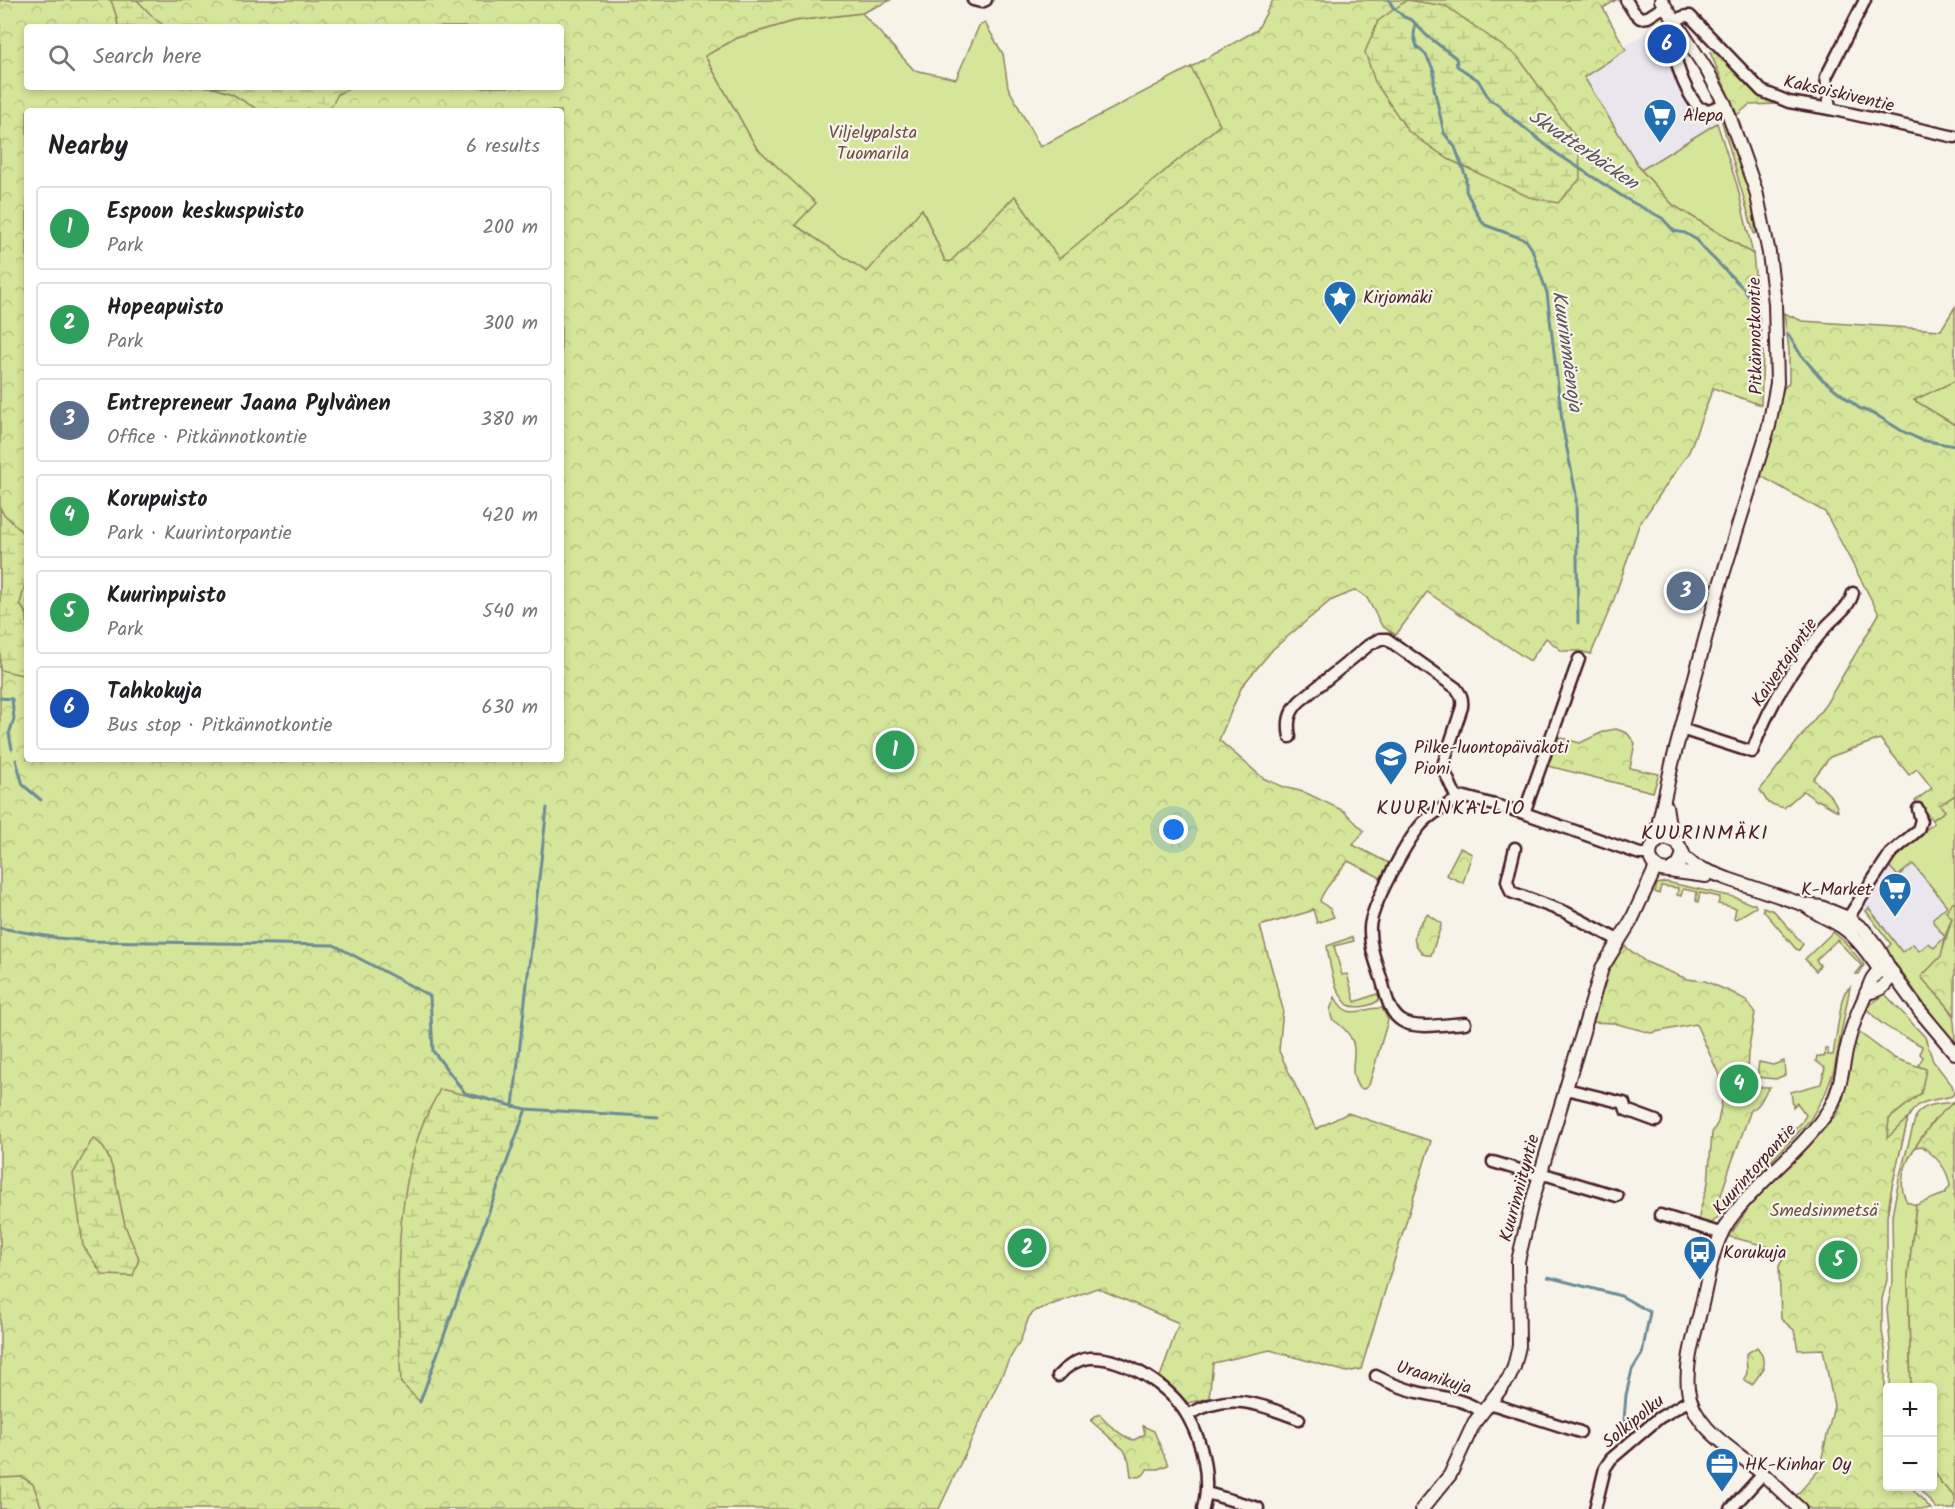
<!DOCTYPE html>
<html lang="en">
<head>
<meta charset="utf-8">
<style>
  :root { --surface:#fff; --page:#f6f6f6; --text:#202124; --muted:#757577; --line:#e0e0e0; --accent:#1f6fb2 }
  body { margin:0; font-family:Kalam,sans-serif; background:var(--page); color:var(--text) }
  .controls { position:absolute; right:18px; bottom:18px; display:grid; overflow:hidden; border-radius:6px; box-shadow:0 3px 9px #0003 }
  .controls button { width:54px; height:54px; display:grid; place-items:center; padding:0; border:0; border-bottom:2px solid var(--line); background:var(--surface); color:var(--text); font:30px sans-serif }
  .you { position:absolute; left:1174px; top:830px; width:21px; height:21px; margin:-15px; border:4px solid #fff; border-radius:50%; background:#1a73e8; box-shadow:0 0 0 9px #1a73e833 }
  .badge { display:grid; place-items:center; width:39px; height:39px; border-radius:50%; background:var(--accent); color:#fff; font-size:20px; font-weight:700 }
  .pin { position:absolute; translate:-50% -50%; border:3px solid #fff; box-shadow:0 2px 6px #0006 }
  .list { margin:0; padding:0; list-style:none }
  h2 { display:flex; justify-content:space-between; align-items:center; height:78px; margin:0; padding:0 24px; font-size:26px }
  h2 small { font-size:20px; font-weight:400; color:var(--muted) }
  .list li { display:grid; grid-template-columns:39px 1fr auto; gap:18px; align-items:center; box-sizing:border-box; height:84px; margin:0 12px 12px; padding:0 12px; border:2px solid var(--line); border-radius:6px }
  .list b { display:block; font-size:22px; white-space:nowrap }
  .list p { margin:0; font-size:20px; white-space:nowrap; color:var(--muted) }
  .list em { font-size:20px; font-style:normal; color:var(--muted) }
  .icon { flex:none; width:33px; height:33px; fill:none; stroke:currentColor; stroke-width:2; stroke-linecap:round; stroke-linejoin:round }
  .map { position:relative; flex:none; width:1955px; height:1509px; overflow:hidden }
  .search { position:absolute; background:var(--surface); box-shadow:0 3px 9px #0003; left:24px; top:24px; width:540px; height:66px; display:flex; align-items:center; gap:15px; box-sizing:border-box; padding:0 21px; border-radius:6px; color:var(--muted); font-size:22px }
  .panel { position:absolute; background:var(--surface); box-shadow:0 3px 9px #0003; left:24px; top:108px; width:540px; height:654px; border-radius:6px }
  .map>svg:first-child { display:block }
</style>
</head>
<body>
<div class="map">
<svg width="1955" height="1509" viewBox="0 0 1955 1509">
  <defs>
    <pattern id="forest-crowns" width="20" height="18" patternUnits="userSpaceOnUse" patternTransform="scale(1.5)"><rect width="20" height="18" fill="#d5e599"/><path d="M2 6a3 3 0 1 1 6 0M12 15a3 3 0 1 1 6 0" fill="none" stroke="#b8c484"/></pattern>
    <pattern id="wetland-marsh" width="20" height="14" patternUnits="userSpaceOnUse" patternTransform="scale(1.5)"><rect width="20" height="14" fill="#d5e599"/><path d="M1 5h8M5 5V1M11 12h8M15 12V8" fill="none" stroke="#b8c484"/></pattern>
  </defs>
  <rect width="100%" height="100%" fill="#f7f3e8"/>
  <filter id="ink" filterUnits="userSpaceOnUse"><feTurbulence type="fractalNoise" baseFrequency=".0167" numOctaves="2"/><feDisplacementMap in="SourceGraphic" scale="12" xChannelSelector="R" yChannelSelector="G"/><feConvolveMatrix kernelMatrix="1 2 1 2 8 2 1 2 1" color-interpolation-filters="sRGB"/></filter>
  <g filter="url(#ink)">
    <g fill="#eae6ee">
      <path d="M 1662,24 L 1666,56 L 1688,105 L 1694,115 L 1701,120 L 1706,121 L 1715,119 L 1717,123 L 1641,170 L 1583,77 L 1626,51 L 1624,46 Z"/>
      <path d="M 1886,863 L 1913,864 L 1947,906 L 1938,929 L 1945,937 L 1921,977 L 1891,944 L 1861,907 Z"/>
    </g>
    <g fill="#d5e599" stroke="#908262" stroke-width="1.5">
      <path d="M 862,13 L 914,70 L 956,79 L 979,26 L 985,23 L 1003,54 L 1008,87 L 1040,147 L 1191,67 L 1220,125 L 1059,260 L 1015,197 L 951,262 L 945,261 L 922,209 L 867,273 L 795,225 L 815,203 L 756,147 L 705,56 L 737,38 L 794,21 Z"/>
      <path d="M 1720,115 L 1724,118 L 1751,194 L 1756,233 L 1754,234 Z"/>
      <path d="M 1717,123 L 1737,185 L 1753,254 L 1673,205 L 1641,170 Z"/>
      <path d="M 1955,381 L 1955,425 L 1913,400 Z"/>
      <path d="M 1955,795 L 1955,903 L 1952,903 L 1952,917 L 1945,937 L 1935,993 C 1955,1011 1955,1017 1955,1044 C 1930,1014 1909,981 1885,950 L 1891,944 L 1866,911 L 1869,908 L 1902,952 L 1913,944 L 1919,951 L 1929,943 L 1934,948 L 1945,937 L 1933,922 L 1933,918 L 1947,906 L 1913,864 L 1898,876 L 1886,863 L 1934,823 L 1932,820 L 1945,811 L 1939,805 Z"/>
      <path d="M 1666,882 L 1734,897 L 1751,904 L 1755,904 L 1756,907 L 1736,919 L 1734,918 L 1736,908 L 1718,904 L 1720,897 L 1700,893 L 1698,902 L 1696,901 L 1697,892 L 1683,889 L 1681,896 L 1677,895 L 1678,888 L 1661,886 L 1659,894 L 1655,892 L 1657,884 Z"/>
      <path d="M 1763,907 L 1774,911 L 1803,944 L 1799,950 L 1796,949 L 1763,910 Z"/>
      <path d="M 1833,932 L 1845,942 L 1864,965 L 1859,974 L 1856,974 L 1862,966 L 1837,940 L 1816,960 L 1820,965 L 1816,971 L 1805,959 Z"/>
      <path d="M 1352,937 L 1354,941 L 1334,946 L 1342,975 L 1347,974 L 1355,1002 L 1377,994 L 1380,998 C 1375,1006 1357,1009 1348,1005 C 1333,990 1330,966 1327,946 Z"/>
      <path d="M 1850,987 L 1834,1070 L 1826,1092 L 1810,1120 L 1745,1189 L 1743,1189 L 1738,1180 L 1739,1177 L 1744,1181 L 1802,1122 L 1806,1115 L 1797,1103 L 1793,1107 L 1791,1092 L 1821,1084 L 1825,1068 L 1816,1061 L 1817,1056 L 1824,1057 L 1825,1049 L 1828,1049 L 1828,1055 L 1833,1055 L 1842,1000 L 1845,992 Z"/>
      <path d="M 1885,994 L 1925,1037 L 1933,1061 L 1952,1085 L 1954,1093 L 1952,1096 C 1932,1102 1919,1097 1908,1118 L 1892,1186 L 1887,1216 L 1881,1176 L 1889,1119 L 1921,1093 L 1925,1069 L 1918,1066 L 1923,1057 L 1920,1054 L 1922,1046 C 1903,1035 1882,1029 1868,1009 L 1870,1005 Z"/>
      <path d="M 1335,997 C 1348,1023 1361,1007 1382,1008 L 1388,1020 L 1369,1085 L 1364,1089 L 1359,1088 C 1341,1061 1373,1047 1332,1019 L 1330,1010 Z"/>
      <path d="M 1954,1102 C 1931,1123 1888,1169 1907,1202 L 1916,1205 L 1908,1277 L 1911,1387 L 1890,1388 L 1891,1353 L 1887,1309 L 1893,1281 L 1892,1216 L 1899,1179 L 1916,1115 C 1925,1103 1940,1104 1954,1102 Z"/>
      <path d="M 1933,1467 L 1940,1482 L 1955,1497 L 1955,1509 L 1937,1509 L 1918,1487 L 1932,1486 Z"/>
    </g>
    <g fill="url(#forest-crowns)" stroke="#908262" stroke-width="1.5" fill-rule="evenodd">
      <path d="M 0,0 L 891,0 L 862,13 L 794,21 L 737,38 L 705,56 L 756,147 L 816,203 L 795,225 L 867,272 L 922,209 L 945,261 L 950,262 L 1015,196 L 1059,259 L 1220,125 L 1191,67 L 1257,30 L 1273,0 L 1616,0 L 1603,8 L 1626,50 L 1584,77 L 1641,170 L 1673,205 L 1753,254 L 1763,353 L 1761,405 L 1713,388 L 1689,452 L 1639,525 L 1614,599 L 1591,654 L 1580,651 L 1562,651 L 1546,638 L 1530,661 L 1427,592 L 1396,635 L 1382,626 L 1367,598 L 1356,590 L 1330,601 L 1273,649 L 1242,686 L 1219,740 L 1263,778 L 1283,787 L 1304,792 L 1344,811 L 1364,831 L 1353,845 L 1389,863 L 1381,878 L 1348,861 C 1340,872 1322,890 1320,901 L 1330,909 L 1334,917 L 1317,923 L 1313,909 L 1311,911 L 1260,926 L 1283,1009 L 1279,1051 L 1316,1129 L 1348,1113 L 1431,1141 L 1361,1369 L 1347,1372 L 1270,1350 L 1213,1363 L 1209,1398 L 1188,1403 L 1160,1377 L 1179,1323 L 1097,1288 L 1035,1311 L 1029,1317 L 1021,1339 L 1009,1360 L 939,1509 L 0,1509 ZM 27,27 L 561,27 L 561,87 L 27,87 ZM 27,111 L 561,111 L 561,759 L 27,759 Z"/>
      <path d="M 1710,52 L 1718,54 L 1759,94 L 1778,104 L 1749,105 L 1737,115 Z"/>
      <path d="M 1955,307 L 1955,381 L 1914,400 L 1955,425 L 1955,795 L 1940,805 L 1945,811 L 1932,820 L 1915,801 L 1932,788 L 1917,769 L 1909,775 L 1880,739 L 1830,757 L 1813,779 C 1822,788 1836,798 1838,811 L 1818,800 L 1817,801 L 1803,791 L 1784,808 L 1768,803 L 1760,790 L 1826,704 L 1879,614 L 1825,512 L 1759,475 L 1783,389 L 1789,383 L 1789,350 L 1784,313 L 1802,321 L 1941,330 Z"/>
      <path d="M 1616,729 L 1627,733 L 1635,743 L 1630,768 L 1659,774 L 1653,792 L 1548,766 L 1558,737 L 1580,743 L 1605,731 Z"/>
      <path d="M 1460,848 L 1472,854 L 1463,883 L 1446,875 Z"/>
      <path d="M 1952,903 L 1955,903 L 1955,1016 C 1946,1002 1933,991 1921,977 L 1941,956 L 1952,918 L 1946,912 Z"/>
      <path d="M 1427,914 L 1441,923 L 1441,926 L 1431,955 C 1424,956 1423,954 1419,949 C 1408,936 1419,926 1427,914 Z"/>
      <path d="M 1622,944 L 1646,962 L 1687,979 L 1705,981 L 1733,993 L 1746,1000 L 1755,1013 L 1748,1053 L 1747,1072 L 1760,1087 L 1770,1087 C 1762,1094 1763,1105 1751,1110 L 1730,1167 L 1721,1195 L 1727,1208 L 1710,1225 L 1702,1222 L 1699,1218 L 1700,1211 L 1708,1183 L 1712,1133 L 1718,1122 L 1723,1096 L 1719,1075 L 1696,1024 L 1651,1033 L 1614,1023 L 1589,1022 L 1600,983 Z"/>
      <path d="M 1857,1031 L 1894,1058 L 1926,1069 L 1921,1093 L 1889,1119 L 1887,1138 L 1908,1118 L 1892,1186 L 1887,1216 L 1887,1280 L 1882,1299 L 1882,1331 L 1886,1355 L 1884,1412 L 1887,1434 L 1888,1486 L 1911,1487 L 1931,1509 L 1810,1509 L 1796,1496 L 1819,1470 L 1834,1406 L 1823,1349 L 1798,1350 L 1794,1330 L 1781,1319 L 1779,1266 L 1786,1254 L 1781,1250 L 1727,1236 L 1730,1230 L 1733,1231 L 1746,1212 L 1745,1209 L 1838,1113 L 1843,1099 Z"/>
      <path d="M 1784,1061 L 1785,1075 L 1776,1079 L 1757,1077 L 1759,1062 L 1773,1065 Z"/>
      <path d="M 1955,1101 L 1955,1497 L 1940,1482 L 1933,1467 L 1932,1388 L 1911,1387 L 1908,1277 L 1916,1205 L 1944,1194 L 1950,1186 C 1948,1168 1936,1157 1922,1146 L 1915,1147 L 1934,1120 Z"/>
      <path d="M 1757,1347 L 1762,1354 L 1764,1368 L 1752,1385 L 1744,1379 L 1747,1373 L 1746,1354 Z"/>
      <path d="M 1100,1414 C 1104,1422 1125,1439 1134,1440 L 1145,1434 L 1143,1426 L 1154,1431 L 1168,1465 L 1158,1469 L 1147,1469 C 1144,1477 1139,1478 1131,1476 L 1129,1461 L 1124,1450 L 1091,1421 L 1095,1416 Z"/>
    </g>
    <g fill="url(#wetland-marsh)" stroke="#908262" stroke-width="1.5">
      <path d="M 111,0 L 137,0 L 155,19 L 166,27 L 118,27 L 117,18 Z"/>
      <path d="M 1407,0 L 1446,6 L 1518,57 L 1579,142 L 1580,179 L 1558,203 L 1529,197 L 1448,159 L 1408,131 L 1375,82 L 1365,52 L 1378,21 Z"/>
      <path d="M 211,87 L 351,87 L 338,94 L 331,107 L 324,111 L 260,111 L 232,94 Z"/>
      <path d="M 0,508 L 3,513 L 27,537 L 27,577 L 20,604 L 27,615 L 27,676 L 0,670 Z"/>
      <path d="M 440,1089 L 526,1109 L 420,1402 L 401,1383 C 397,1299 393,1212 420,1131 C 425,1116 434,1102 440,1089 Z"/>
      <path d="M 93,1138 C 116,1150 118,1204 126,1228 C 130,1239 135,1249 139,1258 L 133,1276 L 103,1275 L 83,1246 L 73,1174 Z"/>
      <path d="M 22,1477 L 33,1484 L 42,1509 L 0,1509 L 0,1478 Z"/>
    </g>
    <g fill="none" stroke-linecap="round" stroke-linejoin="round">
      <g stroke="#6c8c96" stroke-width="3">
        <path d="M 1389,0 L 1393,7 L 1404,17 L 1412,20 L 1426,35 L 1456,58 L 1457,66 L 1478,80 L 1490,100 L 1500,106 L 1507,114 L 1556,153 L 1628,200 L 1662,218 L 1674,231 L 1685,233 L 1697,240 L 1703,248 L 1743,288 L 1755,306 L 1757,315 L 1755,322 L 1758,324"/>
        <path d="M 1415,23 L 1414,36 L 1417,47 L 1426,55 L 1434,71 L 1434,88 L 1444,133 L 1455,147 L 1466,177 L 1466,191 L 1479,217 L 1485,225 L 1526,240 L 1532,249 L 1547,293 L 1563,429 L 1576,494 L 1578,623"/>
        <path d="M 1788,334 L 1801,355 L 1822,379 L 1859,408 L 1878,416 L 1902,431 L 1921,440 L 1955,446"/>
        <path d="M 0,698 L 12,699 L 14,719 L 9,734 L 12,749"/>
        <path d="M 16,760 L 23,785 L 41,800"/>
        <path d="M 0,928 L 58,938 L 89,941 L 334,945 L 430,996 L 433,1051 L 465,1093 L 513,1106"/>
        <path d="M 526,1109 L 658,1117"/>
        <path d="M 1548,1277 L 1621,1296 L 1650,1312 L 1642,1354 L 1632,1370 L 1626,1395 L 1624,1420 L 1628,1427"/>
        <path d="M 420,1402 L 526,1109 L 513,1106 L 547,808"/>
      </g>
      <g stroke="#4a1f2b" stroke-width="15">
        <g id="minor">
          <path d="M 973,0 L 981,2 L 986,0"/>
          <path d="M 1626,0 L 1633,11 L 1640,18 L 1648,17 L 1665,6"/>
          <path d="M 1725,104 L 1709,110 L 1699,108 C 1680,85 1675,58 1670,29 C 1672,22 1682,15 1690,16 L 1762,91 L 1789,102 L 1830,109 L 1955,137"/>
          <path d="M 1830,109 L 1826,77 L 1865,0"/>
          <path d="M 1681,729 L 1752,752 C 1768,707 1794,665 1825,628 C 1835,616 1849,609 1853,593"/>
          <path d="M 1290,737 C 1287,722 1289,712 1300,701 L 1369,645 L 1380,639 L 1387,639 L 1456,688 C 1461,695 1463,698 1462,707 L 1444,762 L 1444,770 L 1457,799"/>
          <path d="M 1524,813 L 1579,659"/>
          <path d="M 1515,848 L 1507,881 L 1511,892 L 1565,912 L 1618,940"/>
          <path d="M 1844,924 L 1890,854 L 1918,830 L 1921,820 L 1918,809"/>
          <path d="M 1465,1023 C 1448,1024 1416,1030 1402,1021 C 1389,1013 1386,995 1382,981 C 1377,965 1369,946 1370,928 C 1370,908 1406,843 1420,826 C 1428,816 1453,800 1465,797 L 1524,813 L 1640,854 L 1649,854"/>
          <path d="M 1566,1089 L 1624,1103 L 1626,1110 L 1656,1121"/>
          <path d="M 1493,1162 L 1540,1176 L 1547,1175 L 1617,1196"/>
          <path d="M 1660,1215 L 1720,1233"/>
          <path d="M 1058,1376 C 1066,1367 1078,1359 1090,1358 C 1124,1357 1170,1386 1187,1415 C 1203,1443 1211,1478 1203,1509"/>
          <path d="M 1376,1376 C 1389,1383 1402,1388 1417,1392 C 1437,1397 1466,1398 1481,1412"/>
          <path d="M 1489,1403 L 1580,1432"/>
          <path d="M 1187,1415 C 1231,1391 1255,1403 1299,1419"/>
          <path d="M 1207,1493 L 1258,1508"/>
          <path d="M 1595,1509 L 1605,1468 L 1611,1459 L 1659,1418 L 1690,1400"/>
          <path d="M 1731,1509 L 1763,1474"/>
        </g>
      </g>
      <g stroke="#4a1f2b" stroke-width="16">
        <g id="tertiary">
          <path d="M 1666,806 L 1671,838"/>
          <path d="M 1654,843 L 1672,764 L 1717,594 L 1769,426 L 1777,383 L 1775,303 L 1769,253 L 1756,191 L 1725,104 L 1708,72 L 1661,0"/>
          <path d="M 1683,856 L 1695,866 L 1728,879 L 1805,905 L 1821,907 L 1848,918 L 1864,930 L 1879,949 L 1892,973 L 1919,1010 L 1955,1053"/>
          <path d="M 1668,871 L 1679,865 L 1683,853 L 1677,842 L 1665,838 C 1647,843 1645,862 1661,870 L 1706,876"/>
          <path d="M 1866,993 C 1881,991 1886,986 1892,973"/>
          <path d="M 1422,1509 L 1450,1475 L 1474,1423 L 1509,1378 L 1514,1367 L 1519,1346 L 1518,1261 L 1532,1202 L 1602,968 L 1631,921 L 1656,867"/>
          <path d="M 1800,1509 C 1788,1498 1776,1486 1764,1475 C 1736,1450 1693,1430 1688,1389 C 1685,1361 1696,1331 1702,1304 C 1709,1274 1713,1240 1733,1215 C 1762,1177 1804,1149 1830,1108 C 1841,1089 1842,1068 1847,1047 C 1851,1029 1857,1013 1865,996 C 1871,984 1869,979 1880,970 C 1869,955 1857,937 1842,927 C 1829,918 1818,916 1805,905"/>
        </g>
      </g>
      <g stroke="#4a1f2b" stroke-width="18">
        <path id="secondary" d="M 1880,970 L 1892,973"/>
      </g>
      <use href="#minor" stroke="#f7f3e8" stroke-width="10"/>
      <use href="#tertiary" stroke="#f7f3e8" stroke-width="12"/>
      <use href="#secondary" stroke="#f7f3e8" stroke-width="14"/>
    </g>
  </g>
  <defs>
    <g id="supermarket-pin" transform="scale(1.725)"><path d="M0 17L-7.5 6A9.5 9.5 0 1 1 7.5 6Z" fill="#1f6fb2" stroke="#f7f3e8"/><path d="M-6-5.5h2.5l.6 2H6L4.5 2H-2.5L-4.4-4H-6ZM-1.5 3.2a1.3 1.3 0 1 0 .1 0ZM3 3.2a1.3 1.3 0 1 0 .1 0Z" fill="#fff"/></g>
    <g id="sight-pin" transform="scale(1.725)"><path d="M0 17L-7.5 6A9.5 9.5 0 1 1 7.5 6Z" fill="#1f6fb2" stroke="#f7f3e8"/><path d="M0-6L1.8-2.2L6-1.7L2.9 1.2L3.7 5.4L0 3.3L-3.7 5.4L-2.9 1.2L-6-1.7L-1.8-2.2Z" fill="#fff"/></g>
    <g id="school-pin" transform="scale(1.725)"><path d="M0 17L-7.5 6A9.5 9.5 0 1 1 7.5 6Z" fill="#1f6fb2" stroke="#f7f3e8"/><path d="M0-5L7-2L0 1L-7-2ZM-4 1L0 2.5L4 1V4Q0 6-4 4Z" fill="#fff"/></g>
    <g id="bus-pin" transform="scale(1.725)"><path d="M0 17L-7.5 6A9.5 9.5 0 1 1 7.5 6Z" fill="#1f6fb2" stroke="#f7f3e8"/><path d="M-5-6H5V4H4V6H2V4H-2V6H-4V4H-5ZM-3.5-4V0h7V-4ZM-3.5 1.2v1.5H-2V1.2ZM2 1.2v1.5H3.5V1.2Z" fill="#fff"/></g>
    <g id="office-pin" transform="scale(1.725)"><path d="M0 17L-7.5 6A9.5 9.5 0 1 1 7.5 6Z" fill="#1f6fb2" stroke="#f7f3e8"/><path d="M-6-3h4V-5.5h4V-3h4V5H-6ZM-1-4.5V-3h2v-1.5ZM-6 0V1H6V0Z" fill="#fff"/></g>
  </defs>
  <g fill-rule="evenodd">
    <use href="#supermarket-pin" x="1660" y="115"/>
    <use href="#sight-pin" x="1340" y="297"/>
    <use href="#school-pin" x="1391" y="757"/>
    <use href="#supermarket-pin" x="1895" y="889"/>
    <use href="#bus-pin" x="1700" y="1252"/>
    <use href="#office-pin" x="1722" y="1464"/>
  </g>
  <g text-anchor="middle" stroke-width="4.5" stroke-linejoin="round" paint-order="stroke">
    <g font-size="18" fill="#4a1f2b" stroke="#f7f3e8">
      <text transform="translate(1839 93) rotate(13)" y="6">Kaksoiskiventie</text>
      <text transform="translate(1755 336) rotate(-91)" y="6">Pitkännotkontie</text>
      <text transform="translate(1784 662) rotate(-56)" y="6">Kaivertajantie</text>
      <text transform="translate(1754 1169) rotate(-48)" y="6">Kuurintorpantie</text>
      <text transform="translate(1519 1188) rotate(-75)" y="6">Kuurinniityntie</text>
      <text transform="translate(1434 1377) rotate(17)" y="6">Uraanikuja</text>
      <text transform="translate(1633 1421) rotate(-39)" y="6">Solkipolku</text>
    </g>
    <g font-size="18" fill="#4a1f2b" stroke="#f7f3e8" text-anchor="start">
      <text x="1683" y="121">Alepa</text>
      <text x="1363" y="303">Kirjomäki</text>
      <text x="1414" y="753">Pilke-luontopäiväkoti<tspan x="1414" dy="21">Pioni</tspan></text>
      <text x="1872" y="895" text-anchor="end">K-Market</text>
      <text x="1723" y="1258">Korukuja</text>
      <text x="1745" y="1470">HK-Kinhar Oy</text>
    </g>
    <g font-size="18" fill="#6d5046" stroke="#f7f3e8">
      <text x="873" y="138">Viljelypalsta<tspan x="873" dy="21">Tuomarila</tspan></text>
      <text x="1824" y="1216">Smedsinmetsä</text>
    </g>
    <g font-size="20" font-style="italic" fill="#5b5560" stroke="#f7f3e8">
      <text transform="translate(1584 149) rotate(34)" y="7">Skvatterbäcken</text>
      <text transform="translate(1568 351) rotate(82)" y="7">Kuurinmäenoja</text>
    </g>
    <g font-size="20" letter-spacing="1.5" fill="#4a1f2b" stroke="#f7f3e8">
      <text x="1451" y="814">KUURINKALLIO</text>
      <text x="1705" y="839">KUURINMÄKI</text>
    </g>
  </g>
</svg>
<div class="controls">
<button>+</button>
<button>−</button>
</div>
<div class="you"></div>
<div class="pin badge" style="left:895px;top:750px;background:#2e9e5b">1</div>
<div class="pin badge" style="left:1027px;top:1248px;background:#2e9e5b">2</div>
<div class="pin badge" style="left:1686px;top:591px;background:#5c6f8a">3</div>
<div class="pin badge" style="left:1739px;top:1084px;background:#2e9e5b">4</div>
<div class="pin badge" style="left:1838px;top:1260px;background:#2e9e5b">5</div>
<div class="pin badge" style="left:1667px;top:44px;background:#1a4fb4">6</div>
<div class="search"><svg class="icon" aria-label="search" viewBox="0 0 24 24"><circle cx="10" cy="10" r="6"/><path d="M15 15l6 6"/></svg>Search here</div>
<section class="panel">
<h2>Nearby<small>6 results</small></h2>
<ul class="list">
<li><span class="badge" style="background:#2e9e5b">1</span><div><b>Espoon keskuspuisto</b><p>Park</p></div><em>200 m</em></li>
<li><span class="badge" style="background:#2e9e5b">2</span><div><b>Hopeapuisto</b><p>Park</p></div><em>300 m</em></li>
<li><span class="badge" style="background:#5c6f8a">3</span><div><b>Entrepreneur Jaana Pylvänen</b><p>Office · Pitkännotkontie</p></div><em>380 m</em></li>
<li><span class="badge" style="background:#2e9e5b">4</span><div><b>Korupuisto</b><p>Park · Kuurintorpantie</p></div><em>420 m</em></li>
<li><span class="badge" style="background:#2e9e5b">5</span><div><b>Kuurinpuisto</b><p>Park</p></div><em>540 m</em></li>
<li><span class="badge" style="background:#1a4fb4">6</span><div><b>Tahkokuja</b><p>Bus stop · Pitkännotkontie</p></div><em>630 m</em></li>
</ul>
</section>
</div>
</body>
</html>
